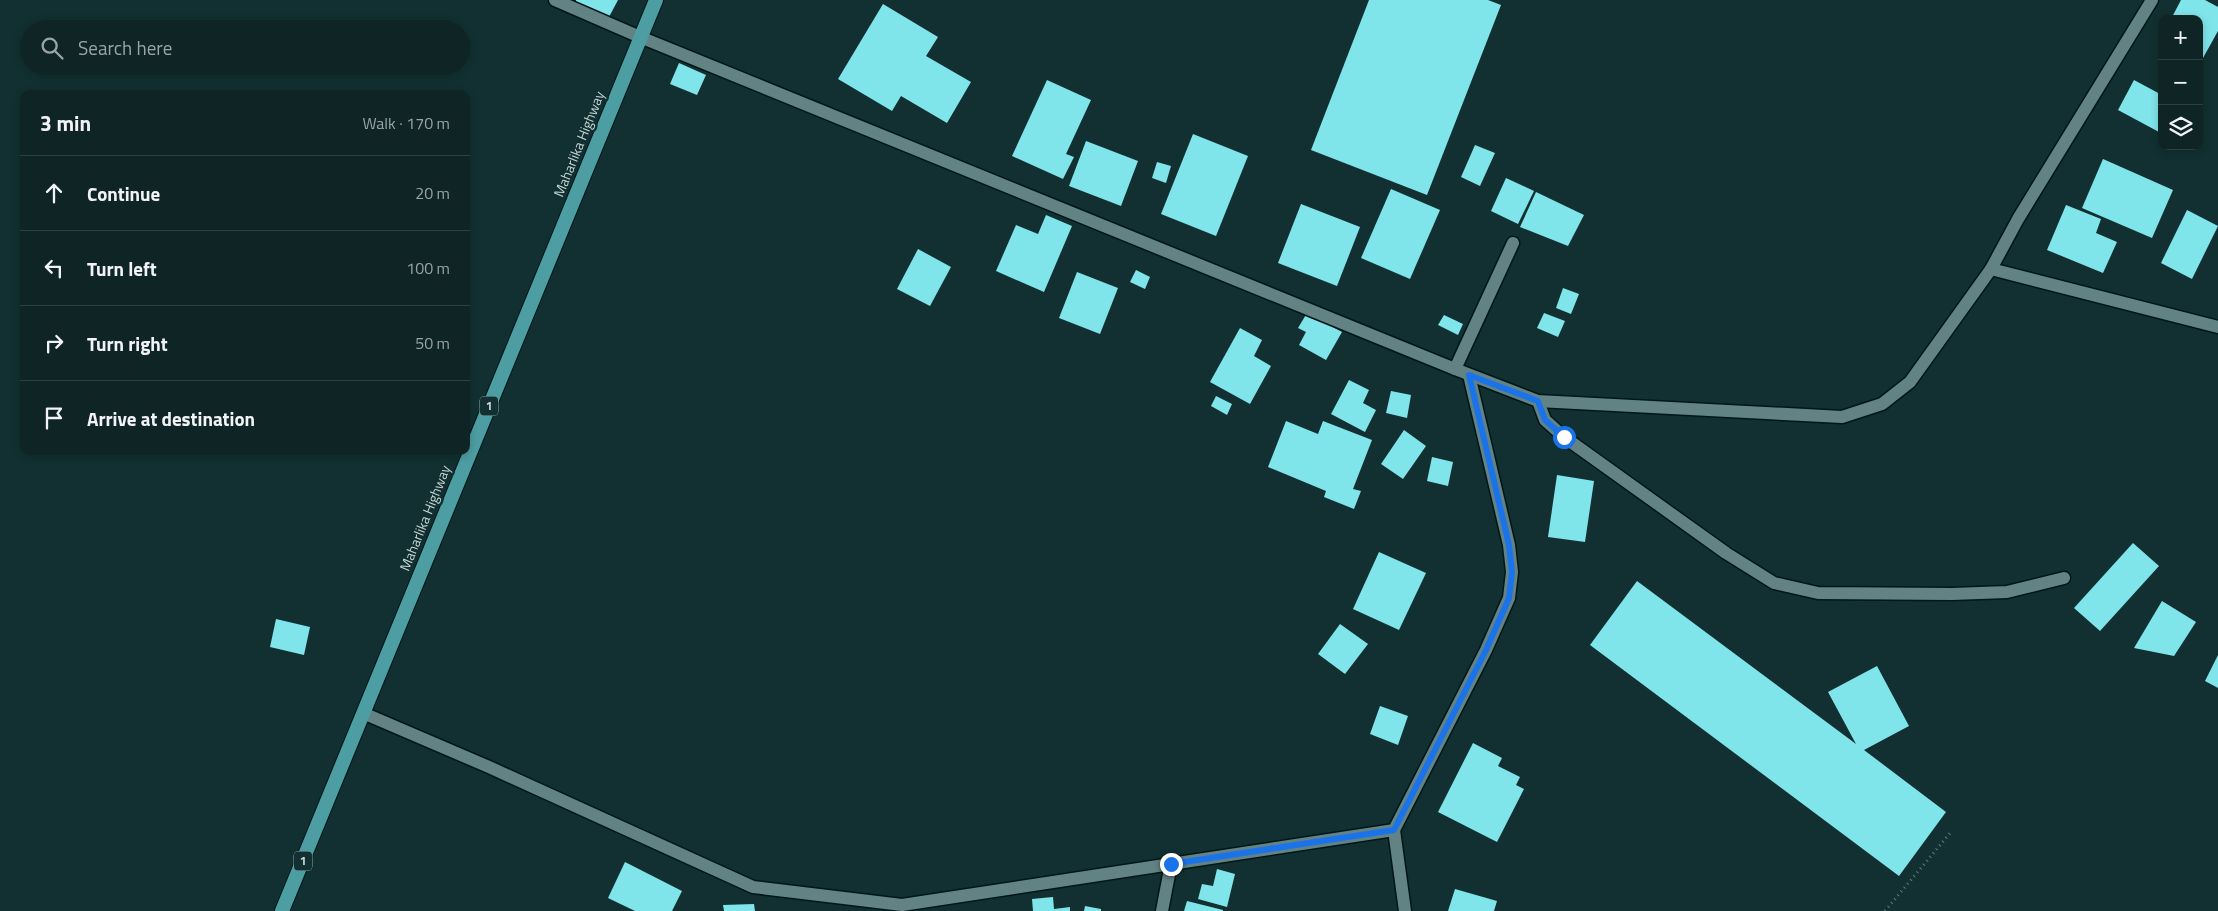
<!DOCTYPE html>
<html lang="en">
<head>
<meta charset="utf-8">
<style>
  :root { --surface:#0e2425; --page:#172c2d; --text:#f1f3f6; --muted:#9ba4a7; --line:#2e4142 }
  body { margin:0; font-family:"Titillium Web",sans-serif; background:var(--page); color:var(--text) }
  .controls { position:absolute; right:15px; top:15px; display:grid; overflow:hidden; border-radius:10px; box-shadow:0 2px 8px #0003 }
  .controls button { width:45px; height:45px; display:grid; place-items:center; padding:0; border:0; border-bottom:1px solid var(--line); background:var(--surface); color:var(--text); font:25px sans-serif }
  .stop { position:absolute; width:15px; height:15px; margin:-11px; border:4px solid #1a73e8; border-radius:50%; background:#fff }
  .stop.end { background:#1a73e8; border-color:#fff; box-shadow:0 1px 5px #0008 }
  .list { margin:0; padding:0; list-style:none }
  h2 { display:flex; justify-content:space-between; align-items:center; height:65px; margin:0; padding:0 20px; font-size:21px }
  h2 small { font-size:16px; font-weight:400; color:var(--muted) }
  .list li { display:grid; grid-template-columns:32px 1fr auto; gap:15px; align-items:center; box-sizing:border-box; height:75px; padding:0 20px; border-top:1px solid var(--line) }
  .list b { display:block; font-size:19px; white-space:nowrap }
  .list em { font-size:16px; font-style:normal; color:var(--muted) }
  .icon { flex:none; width:28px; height:28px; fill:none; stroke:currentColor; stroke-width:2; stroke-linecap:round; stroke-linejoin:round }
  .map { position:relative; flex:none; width:2218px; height:911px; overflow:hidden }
  .search { position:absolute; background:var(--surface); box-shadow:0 2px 8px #0003; left:20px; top:20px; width:450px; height:55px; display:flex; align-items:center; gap:12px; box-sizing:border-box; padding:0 18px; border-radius:28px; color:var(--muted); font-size:19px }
  .panel { position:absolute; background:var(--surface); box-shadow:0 2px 8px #0003; left:20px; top:90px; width:450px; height:365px; border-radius:10px }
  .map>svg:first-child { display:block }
</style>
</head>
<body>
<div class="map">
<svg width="2218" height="911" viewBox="0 0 2218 911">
  <rect width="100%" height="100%" fill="#123031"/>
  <g fill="#7fe5eb">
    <path d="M 576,0 L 618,0 L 609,17 L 576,2 Z"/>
    <path d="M 1369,0 L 1488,0 L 1501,5 L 1427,195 L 1311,150 Z"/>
    <path d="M 2181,0 L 2205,0 L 2218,7 L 2218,31 L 2203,58 L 2199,56 L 2199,19 L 2171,19 Z"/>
    <path d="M 883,4 L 938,37 L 926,56 L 971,82 L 947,123 L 901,96 L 892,111 L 838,79 Z"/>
    <path d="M 679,63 L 706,75 L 697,95 L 670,84 Z"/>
    <path d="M 1047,80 L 1091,100 L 1066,154 L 1074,157 L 1063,179 L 1012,156 Z"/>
    <path d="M 2134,80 L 2162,95 L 2162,128 L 2159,132 L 2118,110 Z"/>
    <path d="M 1193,134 L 1248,156 L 1216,236 L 1161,214 Z"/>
    <path d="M 1086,141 L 1138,161 L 1121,206 L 1069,186 Z"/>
    <path d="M 1475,145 L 1495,153 L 1480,186 L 1461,177 Z"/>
    <path d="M 2103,159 L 2173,190 L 2152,238 L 2082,208 Z"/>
    <path d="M 1157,162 L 1171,166 L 1166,183 L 1152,178 Z"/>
    <path d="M 1506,178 L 1534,191 L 1518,224 L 1491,211 Z"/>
    <path d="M 1391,189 L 1440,210 L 1410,279 L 1361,258 Z"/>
    <path d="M 1536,192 L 1584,215 L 1568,246 L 1520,227 Z"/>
    <path d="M 1301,204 L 1360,227 L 1337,286 L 1278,263 Z"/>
    <path d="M 2066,205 L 2101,219 L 2096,233 L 2117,242 L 2103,273 L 2047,250 Z"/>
    <path d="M 2187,210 L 2218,226 L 2192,279 L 2161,263 Z"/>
    <path d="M 1046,215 L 1072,226 L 1044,292 L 996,271 L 1016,225 L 1038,234 Z"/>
    <path d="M 918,249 L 951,267 L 930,306 L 897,289 Z"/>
    <path d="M 1136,270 L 1150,277 L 1145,289 L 1130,282 Z"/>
    <path d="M 1077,272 L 1118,288 L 1100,334 L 1059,318 Z"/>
    <path d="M 1563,288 L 1579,294 L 1571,314 L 1556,308 Z"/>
    <path d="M 1307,313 L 1342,332 L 1326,360 L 1299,345 L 1306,332 L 1298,328 Z"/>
    <path d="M 1544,313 L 1565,321 L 1558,337 L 1537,328 Z"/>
    <path d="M 1444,315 L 1463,324 L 1458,335 L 1438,325 Z"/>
    <path d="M 1240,328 L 1262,340 L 1254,356 L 1271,366 L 1250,404 L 1210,382 Z"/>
    <path d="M 1349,380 L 1369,390 L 1363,403 L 1376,410 L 1365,432 L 1331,414 Z"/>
    <path d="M 1391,391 L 1411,395 L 1407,418 L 1386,413 Z"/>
    <path d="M 1216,396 L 1232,404 L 1227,415 L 1211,406 Z"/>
    <path d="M 1286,421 L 1318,434 L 1323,421 L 1372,440 L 1353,489 L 1361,491 L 1354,509 L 1324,497 L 1326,491 L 1268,467 Z"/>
    <path d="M 1404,430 L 1426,446 L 1403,479 L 1381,464 Z"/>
    <path d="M 1432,457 L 1453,462 L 1448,486 L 1427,481 Z"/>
    <path d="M 1557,475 L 1594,481 L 1585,542 L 1548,537 Z"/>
    <path d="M 2133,543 L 2159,566 L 2100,631 L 2074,608 Z"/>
    <path d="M 1379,552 L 1426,573 L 1399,630 L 1353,609 Z"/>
    <path d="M 1637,581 L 1856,744 L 1828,692 L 1877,666 L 1909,726 L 1864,750 L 1946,812 L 1899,876 L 1590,645 Z"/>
    <path d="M 2162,601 L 2196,622 L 2174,656 L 2134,648 Z"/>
    <path d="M 276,619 L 310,627 L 304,655 L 270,647 Z"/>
    <path d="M 1340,624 L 1368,644 L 1345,674 L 1318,654 Z"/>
    <path d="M 2218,655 L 2218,688 L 2205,681 Z"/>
    <path d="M 1380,706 L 1408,716 L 1398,745 L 1370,734 Z"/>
    <path d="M 1473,743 L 1502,758 L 1498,766 L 1520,777 L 1516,785 L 1524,789 L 1497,842 L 1438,812 Z"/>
    <path d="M 625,862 L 682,891 L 672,911 L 635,911 L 608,898 Z"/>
    <path d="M 1217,869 L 1235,874 L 1227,907 L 1198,899 L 1202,884 L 1213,886 Z"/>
    <path d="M 1455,889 L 1497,901 L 1494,911 L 1448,911 Z"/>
    <path d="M 1053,897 L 1054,909 L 1070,907 L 1070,911 L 1033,911 L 1032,899 Z"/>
    <path d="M 1187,901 L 1223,910 L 1223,911 L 1184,911 Z"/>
    <path d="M 754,904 L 755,911 L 724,911 L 723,905 Z"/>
    <path d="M 1085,906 L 1101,909 L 1101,911 L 1084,911 Z"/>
  </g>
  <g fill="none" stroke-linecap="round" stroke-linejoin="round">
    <g stroke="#001719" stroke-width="15">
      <g id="service">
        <path d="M 1455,369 L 1513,243"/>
        <path d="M 1538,401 L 1545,420 L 1564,437 L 1726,553 L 1774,583 L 1818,593 L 1952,594 L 2007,592 L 2064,578"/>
      </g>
    </g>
    <g stroke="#001719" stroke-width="15">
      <g id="minor">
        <path d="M 555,0 L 640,37 L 1455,369 L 1538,401 L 1842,417 L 1882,404 L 1910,382 L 1991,269 L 2018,219 L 2152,0"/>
        <path d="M 1991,269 L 2218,327"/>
        <path d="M 363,713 L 489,767 L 753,887 L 902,905 L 1394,830 L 1486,650 L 1509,598 L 1512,572 L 1509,545 L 1469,375"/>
        <path d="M 1394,830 L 1405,911"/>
        <path d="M 1162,911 L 1171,864"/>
      </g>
    </g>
    <g stroke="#001719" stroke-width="16">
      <path id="trunk" d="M 282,911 L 656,0"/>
    </g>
    <path stroke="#647b7c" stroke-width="3" stroke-dasharray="1 4" stroke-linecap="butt" d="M 1885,911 L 1951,832"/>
    <use href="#service" stroke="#638283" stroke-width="12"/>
    <use href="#minor" stroke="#638283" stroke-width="12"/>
    <use href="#trunk" stroke="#4c9ea2" stroke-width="14"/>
  </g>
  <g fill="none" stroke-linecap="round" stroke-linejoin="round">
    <path stroke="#1a73e8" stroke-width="6" d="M 1171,864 L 1394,830 L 1486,650 L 1509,598 L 1512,572 L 1509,545 L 1469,375 L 1538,401 L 1545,420 L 1564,437"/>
  </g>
  <g text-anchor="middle" stroke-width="5" stroke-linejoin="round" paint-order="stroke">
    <g fill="#123031" stroke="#91a5a6" stroke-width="1">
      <rect x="480" y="396.5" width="18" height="19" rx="4"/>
      <rect x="294" y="851.5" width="18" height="19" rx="4"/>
    </g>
    <g font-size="12" font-weight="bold" fill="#c7d7d8">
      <text x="489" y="410">1</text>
      <text x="303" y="865">1</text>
    </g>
    <g font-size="14" fill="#c7d7d8" stroke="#123031">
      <text transform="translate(579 144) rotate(-68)" y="5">Maharlika Highway</text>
      <text transform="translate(425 518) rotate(-68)" y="5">Maharlika Highway</text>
    </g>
  </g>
</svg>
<div class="controls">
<button>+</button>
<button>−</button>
<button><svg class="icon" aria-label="layers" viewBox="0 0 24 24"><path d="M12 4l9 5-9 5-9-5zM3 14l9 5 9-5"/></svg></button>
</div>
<div class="stop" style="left:1564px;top:437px"></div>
<div class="stop end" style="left:1171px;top:864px"></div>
<div class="search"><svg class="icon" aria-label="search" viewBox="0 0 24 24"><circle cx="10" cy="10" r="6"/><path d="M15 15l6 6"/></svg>Search here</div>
<section class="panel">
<h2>3 min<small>Walk · 170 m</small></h2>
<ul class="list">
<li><svg class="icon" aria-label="ahead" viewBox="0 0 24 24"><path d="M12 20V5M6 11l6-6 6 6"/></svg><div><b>Continue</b></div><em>20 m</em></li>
<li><svg class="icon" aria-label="left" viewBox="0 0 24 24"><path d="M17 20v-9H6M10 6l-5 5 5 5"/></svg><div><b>Turn left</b></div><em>100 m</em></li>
<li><svg class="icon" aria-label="right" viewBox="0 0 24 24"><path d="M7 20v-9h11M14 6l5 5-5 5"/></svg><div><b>Turn right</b></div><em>50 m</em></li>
<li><svg class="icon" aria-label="arrive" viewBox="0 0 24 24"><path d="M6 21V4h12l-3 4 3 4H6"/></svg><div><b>Arrive at destination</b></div></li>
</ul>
</section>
</div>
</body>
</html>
